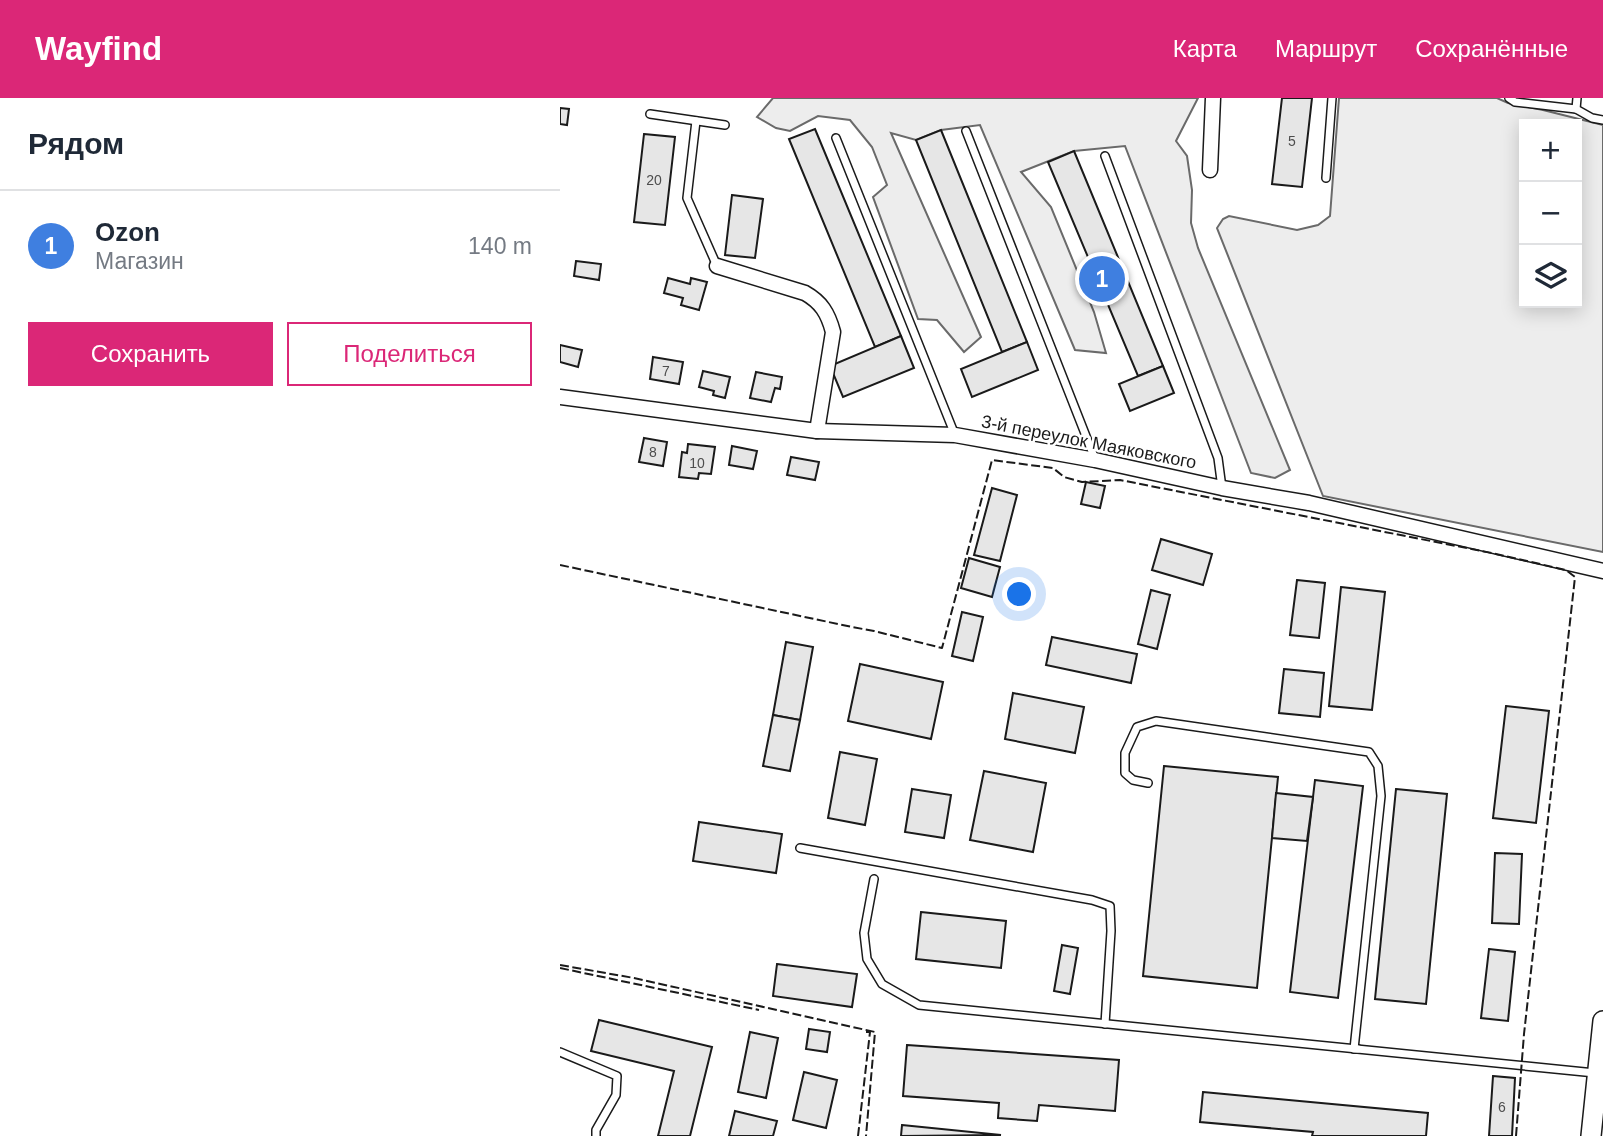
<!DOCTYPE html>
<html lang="ru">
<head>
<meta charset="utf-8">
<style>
  :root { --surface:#fff; --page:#f6f6f7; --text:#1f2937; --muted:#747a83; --line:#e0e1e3; --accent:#db2777 }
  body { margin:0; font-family:Arial,sans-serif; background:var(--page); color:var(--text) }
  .controls { position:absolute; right:21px; top:21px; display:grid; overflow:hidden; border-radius:0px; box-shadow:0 4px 18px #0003 }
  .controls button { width:63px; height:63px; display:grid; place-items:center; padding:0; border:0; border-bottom:2px solid var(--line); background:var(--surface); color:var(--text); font:35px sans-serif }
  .you { position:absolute; left:460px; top:497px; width:24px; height:24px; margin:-18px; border:5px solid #fff; border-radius:50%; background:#1a73e8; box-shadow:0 0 0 10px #1a73e833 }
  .badge { display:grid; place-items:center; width:46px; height:46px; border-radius:50%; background:var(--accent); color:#fff; font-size:23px; font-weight:700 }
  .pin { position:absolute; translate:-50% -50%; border:4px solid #fff; box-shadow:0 2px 7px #0006 }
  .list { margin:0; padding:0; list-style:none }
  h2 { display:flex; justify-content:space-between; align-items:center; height:91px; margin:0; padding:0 28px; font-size:30px }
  h2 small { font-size:23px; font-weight:400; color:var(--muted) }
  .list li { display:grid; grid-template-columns:46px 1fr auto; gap:21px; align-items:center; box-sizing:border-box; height:112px; padding:0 28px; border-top:2px solid var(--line) }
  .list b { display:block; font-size:26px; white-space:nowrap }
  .list p { margin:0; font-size:23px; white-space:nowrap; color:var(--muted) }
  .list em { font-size:23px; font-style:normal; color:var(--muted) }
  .actions { display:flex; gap:14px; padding:21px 28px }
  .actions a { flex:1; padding:16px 0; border:2px solid var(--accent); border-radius:0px; text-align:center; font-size:24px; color:var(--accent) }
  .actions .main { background:var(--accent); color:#fff }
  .icon { flex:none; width:38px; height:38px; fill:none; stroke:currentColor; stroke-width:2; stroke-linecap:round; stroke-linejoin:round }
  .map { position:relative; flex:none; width:1043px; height:1038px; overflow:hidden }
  header { display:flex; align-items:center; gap:42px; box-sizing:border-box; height:98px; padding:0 35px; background:var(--accent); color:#fff }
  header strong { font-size:33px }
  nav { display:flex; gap:38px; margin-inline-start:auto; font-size:24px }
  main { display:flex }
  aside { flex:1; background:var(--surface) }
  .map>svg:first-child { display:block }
</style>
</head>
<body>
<header>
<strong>Wayfind</strong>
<nav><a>Карта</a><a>Маршрут</a><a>Сохранённые</a></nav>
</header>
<main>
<aside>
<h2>Рядом<small></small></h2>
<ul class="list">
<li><span class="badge" style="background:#3f7fe0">1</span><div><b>Ozon</b><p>Магазин</p></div><em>140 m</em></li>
</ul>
<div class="actions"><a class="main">Сохранить</a><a>Поделиться</a></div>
</aside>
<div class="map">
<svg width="1043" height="1038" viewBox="0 0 1043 1038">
  <rect width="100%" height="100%" fill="#fff"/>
  <g fill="#ededed" stroke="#6a6a6a" stroke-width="2" fill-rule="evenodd">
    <path d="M 213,0 L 638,0 L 616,43 L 627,58 L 632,92 L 631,125 L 638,150 L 730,372 L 715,380 L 691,375 L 565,48 L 514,53 L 461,74 L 491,109 L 534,214 L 546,255 L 515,252 L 420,27 L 381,32 L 356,42 L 331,35 L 421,239 L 404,254 L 377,222 L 358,221 L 313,99 L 327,87 L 312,49 L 290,22 L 258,18 L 230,33 L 216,30 L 197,19 Z"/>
    <path d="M 779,0 L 937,0 L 948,5 L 983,12 L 1043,27 L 1043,454 L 763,398 L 657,130 L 663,121 L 669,118 L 737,132 L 758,127 L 770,118 ZM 964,26 L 1017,26 L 1017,205 L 964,205 Z"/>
  </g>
  <g fill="#e6e6e6" stroke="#1a1a1a" stroke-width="2">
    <path d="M 722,0 L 752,0 L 742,89 L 712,86 Z"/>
    <path d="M 0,10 L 9,11 L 7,27 L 0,26 Z"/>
    <path d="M 255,31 L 341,238 L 315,249 L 229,41 Z"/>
    <path d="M 381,32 L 467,244 L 442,254 L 356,42 Z"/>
    <path d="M 84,36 L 115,39 L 105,127 L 74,124 Z"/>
    <path d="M 514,53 L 603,268 L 578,278 L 488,64 Z"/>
    <path d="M 172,97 L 203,101 L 195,160 L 165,157 Z"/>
    <path d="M 16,163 L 41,166 L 39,182 L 14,178 Z"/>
    <path d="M 108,180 L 130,186 L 131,180 L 147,184 L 139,212 L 121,207 L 123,200 L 104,195 Z"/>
    <path d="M 341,238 L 354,270 L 283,299 L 270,268 Z"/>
    <path d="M 467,244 L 478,272 L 412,299 L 401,271 Z"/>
    <path d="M 0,247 L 22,252 L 18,269 L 0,264 Z"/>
    <path d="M 93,259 L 123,264 L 119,286 L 90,281 Z"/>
    <path d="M 603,268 L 614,295 L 570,313 L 559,286 Z"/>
    <path d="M 143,273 L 170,279 L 165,300 L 153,297 L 154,293 L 139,289 Z"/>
    <path d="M 196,274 L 222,279 L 220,291 L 215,290 L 211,304 L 190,300 Z"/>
    <path d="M 84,340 L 107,344 L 103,368 L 79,364 Z"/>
    <path d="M 128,346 L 155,349 L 151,376 L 139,375 L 138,381 L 119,379 L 122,354 L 127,355 Z"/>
    <path d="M 172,348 L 197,353 L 193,371 L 169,367 Z"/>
    <path d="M 231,359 L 259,364 L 255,382 L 227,377 Z"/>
    <path d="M 526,384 L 545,388 L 540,410 L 521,406 Z"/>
    <path d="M 432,390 L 457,397 L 440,463 L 414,457 Z"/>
    <path d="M 601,441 L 652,456 L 643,487 L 592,472 Z"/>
    <path d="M 409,460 L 440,469 L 432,499 L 401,490 Z"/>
    <path d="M 737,482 L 765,485 L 759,540 L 730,537 Z"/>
    <path d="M 781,489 L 825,494 L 812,612 L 769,608 Z"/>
    <path d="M 591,492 L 610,497 L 597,551 L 578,546 Z"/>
    <path d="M 402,514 L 423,519 L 413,563 L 392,558 Z"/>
    <path d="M 492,539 L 577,556 L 571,585 L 486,567 Z"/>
    <path d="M 226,544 L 253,549 L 240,622 L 213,617 Z"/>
    <path d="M 300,566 L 383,584 L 371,641 L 288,623 Z"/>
    <path d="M 724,571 L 764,575 L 760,619 L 719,615 Z"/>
    <path d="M 453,595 L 524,609 L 515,655 L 445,641 Z"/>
    <path d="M 946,608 L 989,613 L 976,725 L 933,720 Z"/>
    <path d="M 213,617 L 240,622 L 230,673 L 203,668 Z"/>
    <path d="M 280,654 L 317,661 L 305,727 L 268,720 Z"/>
    <path d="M 604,668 L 718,679 L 697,890 L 583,878 Z"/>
    <path d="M 424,673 L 486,685 L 473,754 L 410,742 Z"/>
    <path d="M 755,682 L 803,688 L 778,900 L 730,894 Z"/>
    <path d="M 352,691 L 391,697 L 384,740 L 345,734 Z"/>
    <path d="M 836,691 L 887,696 L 866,906 L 815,901 Z"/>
    <path d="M 716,695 L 753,699 L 747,743 L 712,740 Z"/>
    <path d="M 139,724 L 222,736 L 216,775 L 133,763 Z"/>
    <path d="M 935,755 L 962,756 L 959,826 L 932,825 Z"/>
    <path d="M 361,814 L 446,823 L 441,870 L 356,861 Z"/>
    <path d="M 502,847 L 518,850 L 510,896 L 494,893 Z"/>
    <path d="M 929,851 L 955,854 L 948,923 L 921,920 Z"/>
    <path d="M 217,866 L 297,876 L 292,909 L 213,898 Z"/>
    <path d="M 39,922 L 152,949 L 130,1038 L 98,1038 L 114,973 L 31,953 Z"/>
    <path d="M 249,931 L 270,934 L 267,954 L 246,951 Z"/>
    <path d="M 190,934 L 218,940 L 206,1000 L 178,994 Z"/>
    <path d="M 347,947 L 559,962 L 555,1013 L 479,1007 L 477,1023 L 438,1020 L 439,1005 L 343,998 Z"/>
    <path d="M 244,974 L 277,982 L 266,1030 L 233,1022 Z"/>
    <path d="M 933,978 L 955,980 L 952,1038 L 929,1038 Z"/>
    <path d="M 643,994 L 868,1015 L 866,1038 L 752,1038 L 753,1034 L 640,1024 Z"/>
    <path d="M 175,1013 L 217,1023 L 213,1038 L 169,1038 Z"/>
    <path d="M 342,1027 L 441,1037 L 341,1038 Z"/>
  </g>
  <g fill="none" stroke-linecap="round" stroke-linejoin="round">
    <g stroke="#1a1a1a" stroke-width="10">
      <g id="lane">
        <path d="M 949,0 L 955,4 L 1016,11"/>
        <path d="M 1017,0 L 1016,11 L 1032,20 L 1043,22"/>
        <path d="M 90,16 L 165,27"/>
        <path d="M 136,23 L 127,100 L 157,168"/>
        <path d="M 406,33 L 535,361"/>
        <path d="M 276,40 L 395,337"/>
        <path d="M 545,58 L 658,360 L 662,390"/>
        <path d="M 766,80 L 772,0"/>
        <path d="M 588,685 L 573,682 L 565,675 L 565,655 L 577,629 L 596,623 L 809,654 L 818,668 L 821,698 L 794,951 L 798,951"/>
        <path d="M 240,750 L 532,802 L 550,808 L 551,833 L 545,926"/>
        <path d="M 314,781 L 304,835 L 307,861 L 322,886 L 359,907 L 1035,975"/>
        <path d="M 0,954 L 57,978 L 56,997 L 36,1032 L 36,1038"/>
      </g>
    </g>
    <g stroke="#1a1a1a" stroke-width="17">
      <g id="street">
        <path d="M 650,72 L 653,0"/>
        <path d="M 157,168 L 245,195 C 261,204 268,215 273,234 L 257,333"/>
        <path d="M 0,299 L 257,333 L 395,337 L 535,362 L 662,390 L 749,405 L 1043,473"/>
      </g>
    </g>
    <g stroke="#1a1a1a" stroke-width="22">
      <path id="secondary" d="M 1031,1038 L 1043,923"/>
    </g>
    <use href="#lane" stroke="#fff" stroke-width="7"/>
    <use href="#street" stroke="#fff" stroke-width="14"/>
    <use href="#secondary" stroke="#fff" stroke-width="19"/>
    <g stroke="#1a1a1a" stroke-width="2" stroke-dasharray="9 3.5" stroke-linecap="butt">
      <path d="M 0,467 L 292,529 L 314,533 L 382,550 L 432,362 L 493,370 L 504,379 L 522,384 L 560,382 L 932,455 L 1006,472 L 1015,479 L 964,936 L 956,1038"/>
      <path d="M 0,867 L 74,880 L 315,934 L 306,1038"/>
      <path d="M 0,870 L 199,912"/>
      <path d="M 298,1038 L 310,934 L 306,934"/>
    </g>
  </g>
  <g text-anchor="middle" stroke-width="5" stroke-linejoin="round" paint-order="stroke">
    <g font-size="14" fill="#4d4d4d">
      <text x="732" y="48">5</text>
      <text x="94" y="87">20</text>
      <text x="106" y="278">7</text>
      <text x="93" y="359">8</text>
      <text x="137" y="370">10</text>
      <text x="942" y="1014">6</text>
    </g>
    <g font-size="18" fill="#1a1a1a" stroke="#fff">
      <text transform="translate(529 344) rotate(11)" y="6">3-й переулок Маяковского</text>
    </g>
  </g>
</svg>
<div class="controls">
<button>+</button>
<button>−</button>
<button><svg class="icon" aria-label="layers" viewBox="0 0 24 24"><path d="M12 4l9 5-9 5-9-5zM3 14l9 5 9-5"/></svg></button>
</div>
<div class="you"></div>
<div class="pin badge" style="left:542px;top:181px;background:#3f7fe0">1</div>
</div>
</main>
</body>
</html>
